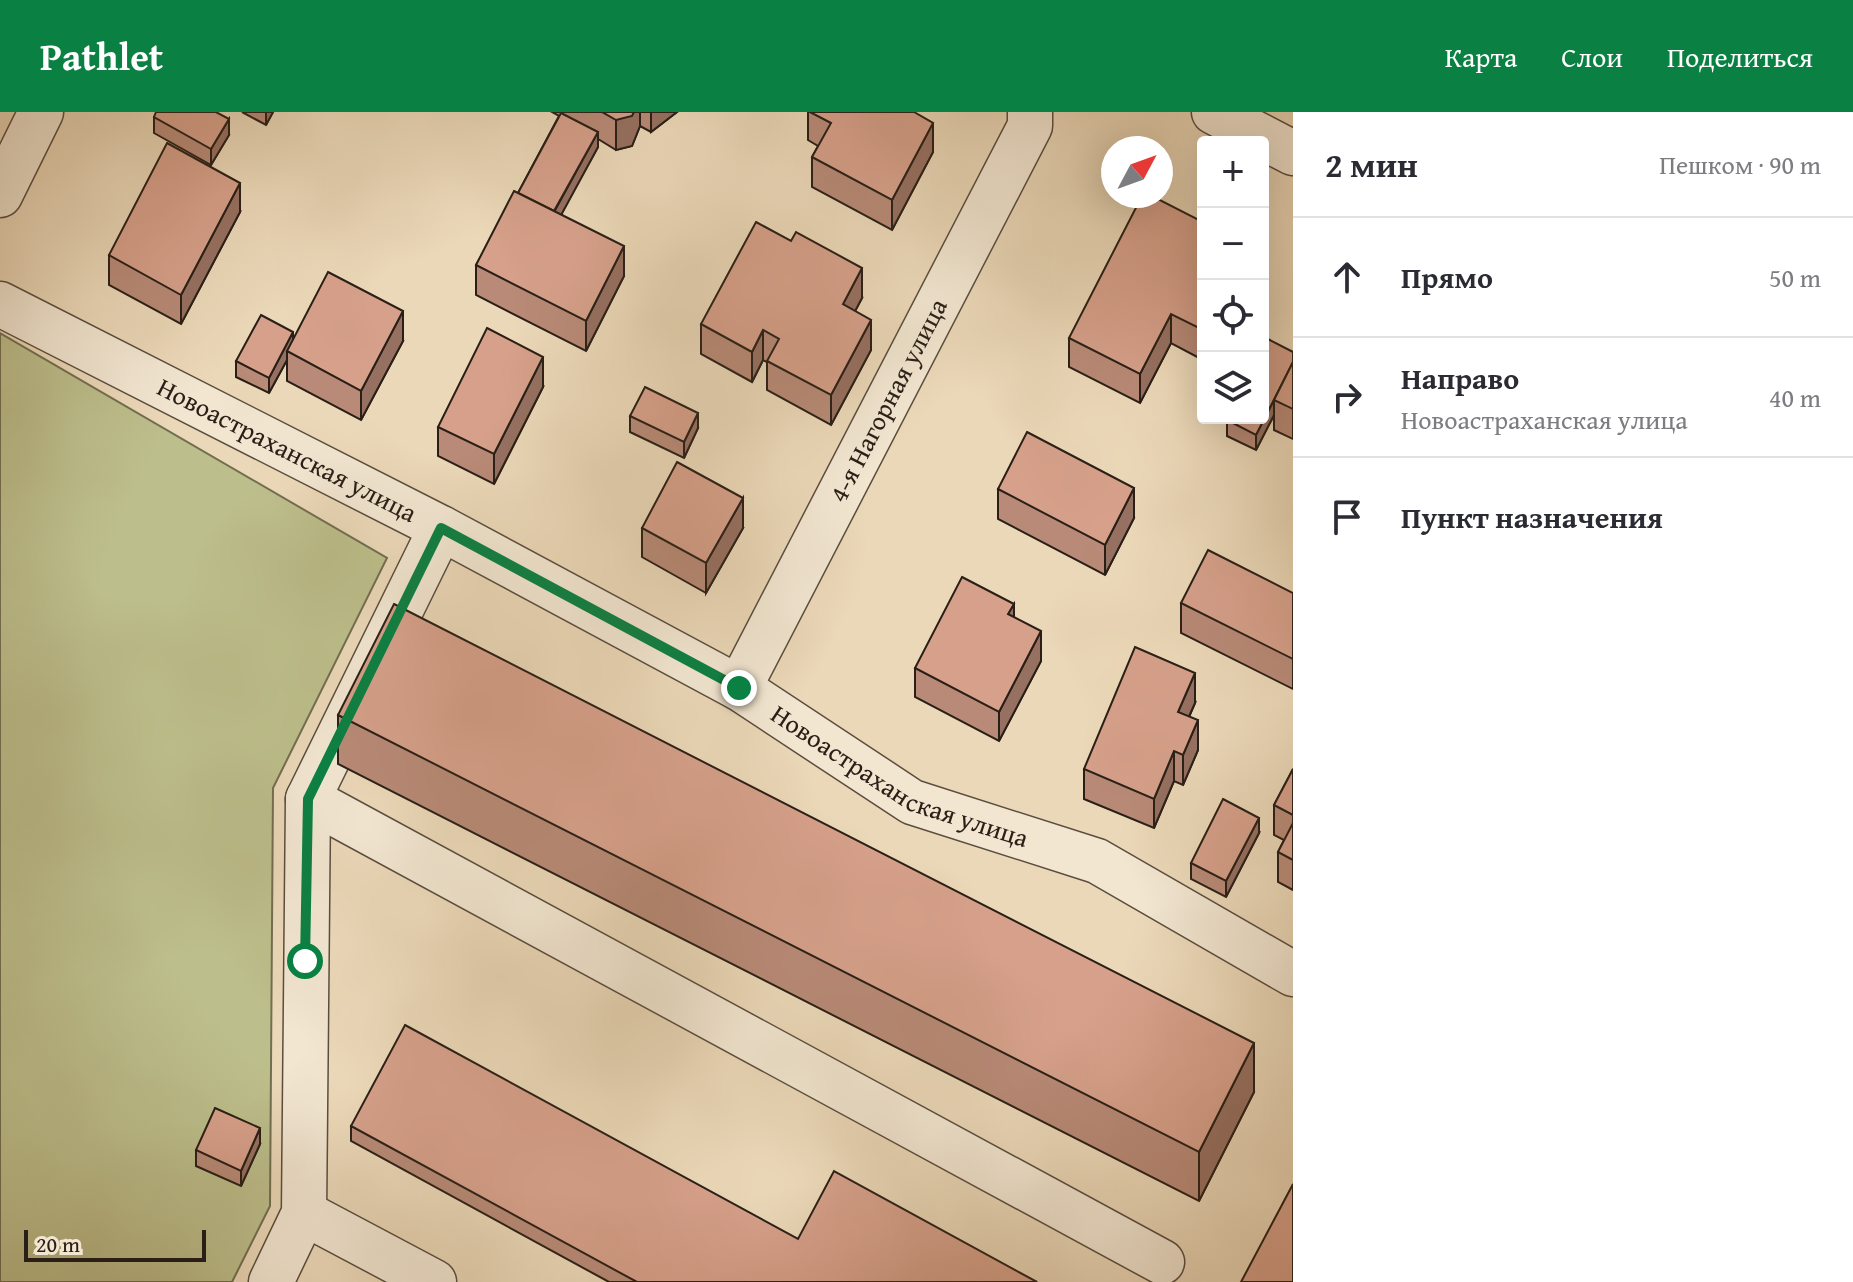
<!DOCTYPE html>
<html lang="ru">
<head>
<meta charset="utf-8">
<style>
  :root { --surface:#fff; --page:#f7f7f7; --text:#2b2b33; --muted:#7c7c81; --line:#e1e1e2; --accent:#0b8043 }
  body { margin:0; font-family:"Gentium Book Plus",serif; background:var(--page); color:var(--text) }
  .controls { position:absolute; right:24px; top:24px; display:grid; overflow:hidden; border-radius:8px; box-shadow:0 8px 32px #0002 }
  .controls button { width:72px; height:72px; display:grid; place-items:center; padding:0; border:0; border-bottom:2px solid var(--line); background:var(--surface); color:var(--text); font:40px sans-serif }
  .compass { position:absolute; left:1101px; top:24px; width:72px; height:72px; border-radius:50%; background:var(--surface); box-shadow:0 8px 32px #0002; rotate:49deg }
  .scale { position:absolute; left:24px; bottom:20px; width:182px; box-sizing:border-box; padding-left:8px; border:4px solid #291f17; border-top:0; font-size:22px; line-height:28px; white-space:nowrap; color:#291f17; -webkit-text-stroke:6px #f2e6d1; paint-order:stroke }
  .stop { position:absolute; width:24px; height:24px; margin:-18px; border:6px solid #0b8043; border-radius:50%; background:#fff }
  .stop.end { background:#0b8043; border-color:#fff; box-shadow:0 2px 8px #0008 }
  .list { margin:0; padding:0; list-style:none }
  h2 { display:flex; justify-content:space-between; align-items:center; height:104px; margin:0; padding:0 32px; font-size:34px }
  h2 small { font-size:26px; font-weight:400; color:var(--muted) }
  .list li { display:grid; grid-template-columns:52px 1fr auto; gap:24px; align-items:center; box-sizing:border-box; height:120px; padding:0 32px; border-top:2px solid var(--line) }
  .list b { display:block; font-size:30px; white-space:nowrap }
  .list p { margin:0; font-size:26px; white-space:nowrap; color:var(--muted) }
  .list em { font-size:26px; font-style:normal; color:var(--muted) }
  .icon { flex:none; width:44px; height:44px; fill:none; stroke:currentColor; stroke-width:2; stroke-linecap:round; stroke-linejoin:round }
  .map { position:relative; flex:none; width:1293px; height:1170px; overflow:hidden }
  header { display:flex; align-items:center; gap:48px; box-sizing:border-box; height:112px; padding:0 40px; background:var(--accent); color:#fff }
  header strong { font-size:38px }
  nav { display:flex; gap:44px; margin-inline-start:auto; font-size:28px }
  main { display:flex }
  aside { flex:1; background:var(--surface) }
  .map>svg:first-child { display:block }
</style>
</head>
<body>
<header>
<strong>Pathlet</strong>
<nav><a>Карта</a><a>Слои</a><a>Поделиться</a></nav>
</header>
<main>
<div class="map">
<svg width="1293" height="1170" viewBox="0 0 1293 1170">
  <rect width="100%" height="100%" fill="#ebd8b8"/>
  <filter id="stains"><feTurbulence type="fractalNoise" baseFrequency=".0025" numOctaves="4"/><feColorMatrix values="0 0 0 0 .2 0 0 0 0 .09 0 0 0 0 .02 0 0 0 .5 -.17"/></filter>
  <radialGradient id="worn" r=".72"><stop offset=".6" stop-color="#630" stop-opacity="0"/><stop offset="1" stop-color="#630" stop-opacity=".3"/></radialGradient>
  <path fill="#bcbe8b" stroke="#726e51" stroke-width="2" d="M 0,221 L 387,446 L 273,676 L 270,1094 L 232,1170 L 0,1170 Z"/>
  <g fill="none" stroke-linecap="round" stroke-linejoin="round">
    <g stroke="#5a4d3f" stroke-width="47">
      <g id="minor">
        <path d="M 1214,0 L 1293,41"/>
        <path d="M 0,83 L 41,0"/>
        <path id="s1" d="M 0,192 L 441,416 L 739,576 L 912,690 L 1097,749 L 1293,862"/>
        <path d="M 441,416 L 308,687 L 1162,1150"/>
        <path id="s2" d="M 739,576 L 1030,14 L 1030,0"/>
        <path d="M 304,1101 L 434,1170"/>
        <path d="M 271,1170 L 304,1101 L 308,687"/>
      </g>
    </g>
    <use href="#minor" stroke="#f2e6d1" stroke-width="44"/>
  </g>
  <g fill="#b88a77" stroke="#291f17" stroke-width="2">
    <path d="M 242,0 L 273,0 L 266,13 Z"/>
    <path d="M 552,0 L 677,0 L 651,20 L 640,14 L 632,34 L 616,38 L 598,27 L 598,35 L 561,102 L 624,164 L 586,239 L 476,183 L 476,153 L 518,81 L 559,4 Z"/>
    <path d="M 808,0 L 914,0 L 933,40 L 892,118 L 812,75 L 812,45 L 818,34 L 808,28 Z"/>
    <path d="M 154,5 L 229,23 L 211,53 L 154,21 Z"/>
    <path d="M 240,100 L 181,212 L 109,173 L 109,143 Z"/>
    <path d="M 1203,110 L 1203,248 L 1171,231 L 1140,291 L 1069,255 L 1069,226 Z"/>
    <path d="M 862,186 L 855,199 L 871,238 L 831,313 L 767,278 L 767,250 L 763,248 L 752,270 L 701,242 L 701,212 Z"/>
    <path d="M 293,227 L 403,229 L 361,308 L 287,269 L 287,248 L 269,281 L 236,265 L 236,249 Z"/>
    <path d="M 1293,240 L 1293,327 L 1274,318 L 1274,303 L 1256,338 L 1227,324 L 1227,308 Z"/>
    <path d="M 543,275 L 494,372 L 438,344 L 438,315 Z"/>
    <path d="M 630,304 L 698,316 L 684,346 L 630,320 Z"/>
    <path d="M 998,377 L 1134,406 L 1105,463 L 998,407 Z"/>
    <path d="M 642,416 L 743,416 L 706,481 L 642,445 Z"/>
    <path d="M 1293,481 L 1293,577 L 1181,521 L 1181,491 Z"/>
    <path d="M 1014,505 L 1041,549 L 999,629 L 915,585 L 915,556 Z"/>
    <path d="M 1195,591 L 1189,605 L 1198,638 L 1183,673 L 1174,669 L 1154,716 L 1084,687 L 1084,657 Z"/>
    <path d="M 338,603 L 1254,980 L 1199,1089 L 338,652 Z"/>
    <path d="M 1293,657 L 1293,778 L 1278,770 L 1278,740 L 1284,728 L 1274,723 L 1274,693 Z"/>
    <path d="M 1259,721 L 1226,785 L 1191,767 L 1191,751 Z"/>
    <path d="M 351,1014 L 798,1127 L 1037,1170 L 609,1170 L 351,1029 Z"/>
    <path d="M 260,1032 L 241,1074 L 196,1054 L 196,1038 Z"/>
  </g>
  <g fill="#967061" stroke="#291f17" stroke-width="2">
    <path d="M 266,0 L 273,0 L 266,13 Z"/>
    <path d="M 634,0 L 640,0 L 640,14 L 632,34 L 616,38 L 616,8 Z"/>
    <path d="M 651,0 L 677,0 L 651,20 Z"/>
    <path d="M 229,7 L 229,23 L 211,53 L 211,37 Z"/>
    <path d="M 933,11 L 933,40 L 892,118 L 892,88 Z"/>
    <path d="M 598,20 L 598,35 L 553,118 L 553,102 Z"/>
    <path d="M 240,71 L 240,100 L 181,212 L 181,183 Z"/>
    <path d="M 624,134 L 624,164 L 586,239 L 586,209 Z"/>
    <path d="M 862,156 L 862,186 L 843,222 L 843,192 Z"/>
    <path d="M 403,199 L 403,229 L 361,308 L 361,279 Z"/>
    <path d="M 1171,202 L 1171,231 L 1140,291 L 1140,262 Z"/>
    <path d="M 871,208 L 871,238 L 831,313 L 831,283 Z"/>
    <path d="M 763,218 L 763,248 L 752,270 L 752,240 Z"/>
    <path d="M 293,220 L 293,236 L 287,239 L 287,248 L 269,281 L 269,266 Z"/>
    <path d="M 543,245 L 543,275 L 494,372 L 494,342 Z"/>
    <path d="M 1274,288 L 1274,303 L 1256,338 L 1256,323 Z"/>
    <path d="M 698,301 L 698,316 L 684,346 L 684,330 Z"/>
    <path d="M 1134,376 L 1134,406 L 1105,463 L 1105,433 Z"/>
    <path d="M 743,386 L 743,416 L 706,481 L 706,451 Z"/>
    <path d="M 1014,492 L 1014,522 L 1008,502 Z"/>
    <path d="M 1041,519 L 1041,549 L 999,629 L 999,600 Z"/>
    <path d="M 1195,561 L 1195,591 L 1178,629 L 1178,600 Z"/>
    <path d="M 1198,608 L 1198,638 L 1183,673 L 1183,643 Z"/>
    <path d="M 1174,639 L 1174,669 L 1154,716 L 1154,687 Z"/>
    <path d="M 1259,706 L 1259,721 L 1226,785 L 1226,769 Z"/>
    <path d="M 1254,931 L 1254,980 L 1199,1089 L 1199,1040 Z"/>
    <path d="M 260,1016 L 260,1032 L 241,1074 L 241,1059 Z"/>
  </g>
  <g fill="#d6a08a" stroke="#291f17" stroke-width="2">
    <path d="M 156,0 L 216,0 L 229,7 L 211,37 L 154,5 Z"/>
    <path d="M 602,0 L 634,0 L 632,4 L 616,8 Z"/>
    <path d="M 810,0 L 914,0 L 933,11 L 892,88 L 812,45 L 831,11 Z"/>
    <path d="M 561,1 L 598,20 L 554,99 L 518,81 Z"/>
    <path d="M 167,31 L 240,71 L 181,183 L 109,143 Z"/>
    <path d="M 514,79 L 624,134 L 586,209 L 476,153 Z"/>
    <path d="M 1142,84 L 1152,84 L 1203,110 L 1203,218 L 1171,202 L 1140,262 L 1069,226 Z"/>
    <path d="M 756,110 L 791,129 L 796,120 L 862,156 L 843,192 L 871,208 L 831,283 L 767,249 L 779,227 L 763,218 L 752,240 L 701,212 Z"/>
    <path d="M 328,160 L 403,199 L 361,279 L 287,239 Z"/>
    <path d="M 261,203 L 293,220 L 269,266 L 236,249 Z"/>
    <path d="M 487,216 L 543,245 L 494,342 L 438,315 Z"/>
    <path d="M 1268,227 L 1293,240 L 1293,250 L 1256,323 L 1227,308 L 1228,306 L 1263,306 L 1263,237 Z"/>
    <path d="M 1293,250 L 1293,297 L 1274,288 Z"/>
    <path d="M 645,275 L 698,301 L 684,330 L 630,304 Z"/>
    <path d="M 1027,320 L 1134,376 L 1105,433 L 998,377 Z"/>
    <path d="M 677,350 L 743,386 L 706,451 L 642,416 Z"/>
    <path d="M 1208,438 L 1293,481 L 1293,547 L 1181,491 Z"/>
    <path d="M 962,465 L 1014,492 L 1008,502 L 1041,519 L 999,600 L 915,556 Z"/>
    <path d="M 394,492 L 1254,931 L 1199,1040 L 338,603 Z"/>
    <path d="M 1135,535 L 1195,561 L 1178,600 L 1198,608 L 1183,643 L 1174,639 L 1154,687 L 1084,657 Z"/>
    <path d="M 1293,657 L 1293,703 L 1274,693 Z"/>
    <path d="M 1223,687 L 1259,706 L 1226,769 L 1191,751 Z"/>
    <path d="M 1293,711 L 1293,748 L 1278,740 Z"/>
    <path d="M 405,913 L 798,1127 L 834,1059 L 1037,1170 L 637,1170 L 351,1014 Z"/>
    <path d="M 215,996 L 260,1016 L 241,1059 L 196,1038 Z"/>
    <path d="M 1293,1072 L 1293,1170 L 1241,1170 Z"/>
  </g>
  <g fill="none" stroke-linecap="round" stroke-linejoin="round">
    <path stroke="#0b8043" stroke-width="10" d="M 305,849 L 308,687 L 441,416 L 739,576"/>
  </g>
  <g text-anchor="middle" stroke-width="8" stroke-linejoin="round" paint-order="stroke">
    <g font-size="26" fill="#291f17" stroke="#f2e6d1">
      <text dy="9" stroke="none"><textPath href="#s2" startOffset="324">4-я Нагорная улица</textPath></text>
      <text dy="9" stroke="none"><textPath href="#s1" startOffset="322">Новоастраханская улица</textPath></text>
      <text dy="9" stroke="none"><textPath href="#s1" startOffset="1018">Новоастраханская улица</textPath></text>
    </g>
  </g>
  <rect width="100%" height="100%" filter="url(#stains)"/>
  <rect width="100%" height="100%" fill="url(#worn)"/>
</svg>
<div class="controls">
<button>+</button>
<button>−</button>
<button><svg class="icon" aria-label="locate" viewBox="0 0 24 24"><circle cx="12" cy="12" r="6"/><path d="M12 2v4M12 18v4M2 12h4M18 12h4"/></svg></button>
<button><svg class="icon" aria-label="layers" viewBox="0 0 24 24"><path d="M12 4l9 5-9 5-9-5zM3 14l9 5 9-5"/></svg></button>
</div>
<svg class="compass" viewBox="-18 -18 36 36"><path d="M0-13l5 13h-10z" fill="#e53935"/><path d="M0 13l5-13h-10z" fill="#7c7c81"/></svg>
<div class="scale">20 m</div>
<div class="stop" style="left:305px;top:849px"></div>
<div class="stop end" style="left:739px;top:576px"></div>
</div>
<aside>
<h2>2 мин<small>Пешком · 90 m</small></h2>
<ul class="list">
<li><svg class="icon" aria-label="ahead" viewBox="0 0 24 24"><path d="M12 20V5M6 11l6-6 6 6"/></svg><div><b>Прямо</b></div><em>50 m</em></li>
<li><svg class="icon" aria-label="right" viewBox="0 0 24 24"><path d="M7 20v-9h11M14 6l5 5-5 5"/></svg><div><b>Направо</b><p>Новоастраханская улица</p></div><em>40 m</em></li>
<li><svg class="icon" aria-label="arrive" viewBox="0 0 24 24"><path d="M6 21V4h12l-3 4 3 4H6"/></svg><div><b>Пункт назначения</b></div></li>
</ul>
</aside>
</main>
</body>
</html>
